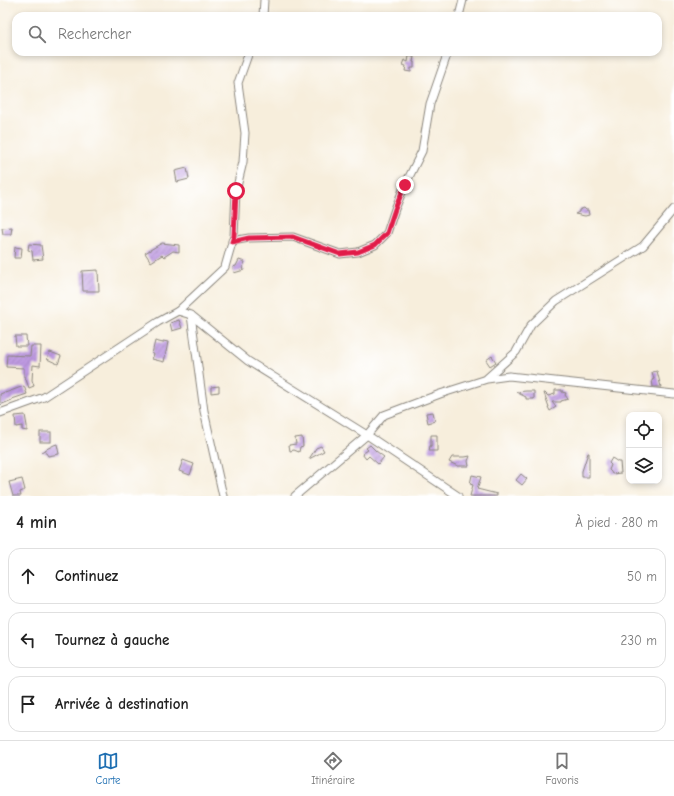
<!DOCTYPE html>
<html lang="fr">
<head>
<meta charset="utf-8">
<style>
  :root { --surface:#fff; --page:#f6f6f6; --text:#222; --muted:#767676; --line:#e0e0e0; --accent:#1f6fb2 }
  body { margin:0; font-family:"Comic Neue",sans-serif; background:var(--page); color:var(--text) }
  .controls { position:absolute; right:12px; bottom:12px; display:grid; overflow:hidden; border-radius:8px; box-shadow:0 2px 6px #0003 }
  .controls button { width:36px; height:36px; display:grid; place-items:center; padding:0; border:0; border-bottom:1px solid var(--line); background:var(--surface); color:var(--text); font:20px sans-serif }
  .stop { position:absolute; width:12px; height:12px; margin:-9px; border:3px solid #e11d48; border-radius:50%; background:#fff }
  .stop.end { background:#e11d48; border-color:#fff; box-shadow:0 1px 4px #0008 }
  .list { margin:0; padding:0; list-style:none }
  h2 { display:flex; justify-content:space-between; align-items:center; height:52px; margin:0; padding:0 16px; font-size:17px }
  h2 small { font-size:13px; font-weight:400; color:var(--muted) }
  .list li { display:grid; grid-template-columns:26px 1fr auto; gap:12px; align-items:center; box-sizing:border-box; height:56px; margin:0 8px 8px; padding:0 8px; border:1px solid var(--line); border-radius:12px }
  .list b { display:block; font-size:15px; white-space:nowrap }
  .list em { font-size:13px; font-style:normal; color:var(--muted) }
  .icon { flex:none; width:22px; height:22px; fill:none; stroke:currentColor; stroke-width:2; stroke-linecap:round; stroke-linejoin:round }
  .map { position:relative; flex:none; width:674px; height:496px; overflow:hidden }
  .search { position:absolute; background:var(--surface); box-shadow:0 2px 6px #0003; left:12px; right:12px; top:12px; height:44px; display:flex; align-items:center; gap:10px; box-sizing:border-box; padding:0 14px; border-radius:12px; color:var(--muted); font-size:15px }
  .sheet { height:244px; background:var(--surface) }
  nav { display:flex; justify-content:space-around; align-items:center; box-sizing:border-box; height:56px; border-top:1px solid var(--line); background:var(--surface); font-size:11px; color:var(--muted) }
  nav a { display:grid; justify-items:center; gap:2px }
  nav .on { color:var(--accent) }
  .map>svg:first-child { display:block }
</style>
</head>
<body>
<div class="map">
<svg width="674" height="496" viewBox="0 0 674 496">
  <defs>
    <pattern id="building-hatch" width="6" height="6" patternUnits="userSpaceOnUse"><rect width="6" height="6" fill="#bd99e1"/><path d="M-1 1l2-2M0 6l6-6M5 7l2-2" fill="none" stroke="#997cb6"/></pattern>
  </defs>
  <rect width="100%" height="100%" fill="#fff"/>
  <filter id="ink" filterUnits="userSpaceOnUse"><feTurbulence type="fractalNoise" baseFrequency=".025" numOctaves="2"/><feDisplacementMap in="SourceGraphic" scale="8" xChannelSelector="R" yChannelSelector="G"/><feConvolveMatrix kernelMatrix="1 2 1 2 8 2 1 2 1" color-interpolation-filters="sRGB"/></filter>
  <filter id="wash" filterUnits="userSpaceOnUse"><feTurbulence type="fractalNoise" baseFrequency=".012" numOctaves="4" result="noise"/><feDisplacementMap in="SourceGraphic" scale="16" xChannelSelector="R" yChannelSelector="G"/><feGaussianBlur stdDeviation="0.9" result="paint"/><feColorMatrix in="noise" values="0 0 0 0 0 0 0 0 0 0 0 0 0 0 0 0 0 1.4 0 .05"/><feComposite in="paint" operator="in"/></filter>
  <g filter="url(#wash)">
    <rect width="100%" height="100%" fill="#f7eedc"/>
    <g id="blocks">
      <g fill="url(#building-hatch)">
        <path d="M 409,56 L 414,57 L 413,62 L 414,62 L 414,68 L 411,68 L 411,72 L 405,71 L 406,66 L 402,65 L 404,60 L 408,62 Z"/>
        <path d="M 187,168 L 189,179 L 177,182 L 175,171 Z"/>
        <path d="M 584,208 L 586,210 L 588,210 L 589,215 L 585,216 L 575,214 L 579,212 L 579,210 Z"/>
        <path d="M 12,227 L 11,234 L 3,234 L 2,228 Z"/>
        <path d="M 162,243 L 179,245 L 179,252 L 173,251 L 164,257 L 162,255 L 151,262 L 145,253 Z"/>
        <path d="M 29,244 L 41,245 L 43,259 L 33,260 L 32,251 L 28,250 Z"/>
        <path d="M 15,247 L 22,248 L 21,258 L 14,258 Z"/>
        <path d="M 239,260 L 245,262 L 243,267 L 244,270 L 234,273 L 233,267 L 236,266 Z"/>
        <path d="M 98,270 L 99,291 L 83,291 L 82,271 Z"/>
        <path d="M 179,320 L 182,328 L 172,331 L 170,323 Z"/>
        <path d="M 15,336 L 26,336 L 27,346 L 16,346 Z"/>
        <path d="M 155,341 L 163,343 L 163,341 L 168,342 L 164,362 L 152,359 L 154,354 L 152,354 Z"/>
        <path d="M 31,346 L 41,346 L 40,366 L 33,365 L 32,380 L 34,386 L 29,388 L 25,377 L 24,377 L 24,368 L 6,367 L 7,355 L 30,356 Z"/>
        <path d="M 50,352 L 61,356 L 58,364 L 47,359 Z"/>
        <path d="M 492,356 L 496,362 L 490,366 L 486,360 Z"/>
        <path d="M 657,371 L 661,387 L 653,387 L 652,380 L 654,379 L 652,372 Z"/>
        <path d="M 24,386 L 27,394 L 12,399 L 12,400 L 0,405 L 0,394 L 5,392 L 5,393 Z"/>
        <path d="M 219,386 L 219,392 L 211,393 L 211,387 Z"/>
        <path d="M 555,390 L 562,390 L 562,392 L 566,393 L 565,395 L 568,399 L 561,401 L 561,402 L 552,402 L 556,407 L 550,411 L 548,407 L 549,407 L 544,393 L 545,393 L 548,396 L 555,394 Z"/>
        <path d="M 526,391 L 534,391 L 534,399 L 526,399 L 526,397 L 516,392 Z"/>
        <path d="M 433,412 L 435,421 L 428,423 L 426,413 Z"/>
        <path d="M 25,415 L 27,426 L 27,431 L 22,430 L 22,426 L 16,427 L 15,416 Z"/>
        <rect x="40" y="432" width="11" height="10"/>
        <path d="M 431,435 L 437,435 L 437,451 L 429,451 L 430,446 L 431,446 Z"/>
        <path d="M 302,437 L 303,446 L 300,447 L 299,452 L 294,450 L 290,451 L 289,445 L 296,444 L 295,438 Z"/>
        <path d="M 57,444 L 59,454 L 48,456 L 46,453 L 41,452 L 54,445 Z"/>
        <path d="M 370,445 L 376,451 L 384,457 L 378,464 L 369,456 L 366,459 L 362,454 L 368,450 L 366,448 Z"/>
        <path d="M 321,446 L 324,451 L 309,459 L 316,448 Z"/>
        <path d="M 588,453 L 589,453 L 589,477 L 582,477 L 582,471 Z"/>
        <path d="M 470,456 L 468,461 L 469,466 L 458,466 L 449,462 L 452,457 L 465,457 Z"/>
        <path d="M 612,458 L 618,462 L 620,462 L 621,473 L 612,474 L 611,472 L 609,470 L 611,465 L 609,463 Z"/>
        <path d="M 183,460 L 194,464 L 190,475 L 179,471 Z"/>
        <path d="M 521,474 L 527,479 L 522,485 L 516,480 Z"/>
        <path d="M 472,475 L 481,477 L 477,489 L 497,494 L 497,496 L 470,496 L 473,485 L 470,484 Z"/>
        <path d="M 22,479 L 25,490 L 20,492 L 21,496 L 13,496 L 9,482 Z"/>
      </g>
    </g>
  </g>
  <g filter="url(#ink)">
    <use href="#blocks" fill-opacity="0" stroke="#8a857c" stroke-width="1"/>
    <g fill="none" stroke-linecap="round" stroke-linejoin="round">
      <g stroke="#8a857c" stroke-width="9">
        <g id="street">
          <path d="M 263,16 L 264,0"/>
          <path d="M 459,16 L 463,0"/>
          <path d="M 232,241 L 249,238 L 293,237 L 340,254 L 358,252 L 375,245 L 387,233 L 395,209 L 405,185 L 422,151 L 430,104 L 448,52"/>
          <path d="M 178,311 L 225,267 L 229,253 L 234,236 L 236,191 L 243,162 L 245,133 L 238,83 L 249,52"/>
          <path d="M 191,315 L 204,411 L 223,496"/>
          <path d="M 487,378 L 516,352 L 531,325 L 556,301 L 643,246 L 674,209"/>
          <path d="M 0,413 L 44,397 L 158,322 L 178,311 L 191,315 L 248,361 L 367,435 L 458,496"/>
          <path d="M 295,496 L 367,435 L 384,415 L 440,394 L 487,379 L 509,376 L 674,394"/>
        </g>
      </g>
      <use href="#street" stroke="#fff" stroke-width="7"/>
    </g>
  </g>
  <g fill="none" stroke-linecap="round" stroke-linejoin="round" filter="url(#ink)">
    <path stroke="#e11d48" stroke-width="5" d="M 236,191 L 234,236 L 232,242 L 249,238 L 293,237 L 340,254 L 358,252 L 375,245 L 387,233 L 395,209 L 405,185"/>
  </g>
</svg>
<div class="controls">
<button><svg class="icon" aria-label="locate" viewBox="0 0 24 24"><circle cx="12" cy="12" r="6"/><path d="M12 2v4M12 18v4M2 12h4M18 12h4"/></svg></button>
<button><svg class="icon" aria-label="layers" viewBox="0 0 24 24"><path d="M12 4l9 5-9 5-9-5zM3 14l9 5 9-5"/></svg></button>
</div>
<div class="stop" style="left:236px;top:191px"></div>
<div class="stop end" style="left:405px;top:185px"></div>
<div class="search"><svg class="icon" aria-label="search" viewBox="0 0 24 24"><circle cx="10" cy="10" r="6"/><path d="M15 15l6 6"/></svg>Rechercher</div>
</div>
<section class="sheet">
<h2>4 min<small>À pied · 280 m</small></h2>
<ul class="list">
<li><svg class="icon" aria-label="ahead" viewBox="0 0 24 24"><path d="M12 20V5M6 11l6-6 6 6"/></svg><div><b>Continuez</b></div><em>50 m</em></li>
<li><svg class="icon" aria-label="left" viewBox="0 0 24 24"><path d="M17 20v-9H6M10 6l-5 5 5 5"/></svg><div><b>Tournez à gauche</b></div><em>230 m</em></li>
<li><svg class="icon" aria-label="arrive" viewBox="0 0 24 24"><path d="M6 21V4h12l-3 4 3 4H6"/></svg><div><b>Arrivée à destination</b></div></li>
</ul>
</section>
<nav>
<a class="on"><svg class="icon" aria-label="map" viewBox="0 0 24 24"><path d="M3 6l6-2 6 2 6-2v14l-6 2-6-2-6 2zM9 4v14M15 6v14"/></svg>Carte</a>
<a><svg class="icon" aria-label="directions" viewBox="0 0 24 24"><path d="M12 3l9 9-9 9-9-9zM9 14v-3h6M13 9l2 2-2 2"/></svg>Itinéraire</a>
<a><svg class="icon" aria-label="saved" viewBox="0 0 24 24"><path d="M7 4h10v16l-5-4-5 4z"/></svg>Favoris</a>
</nav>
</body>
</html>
